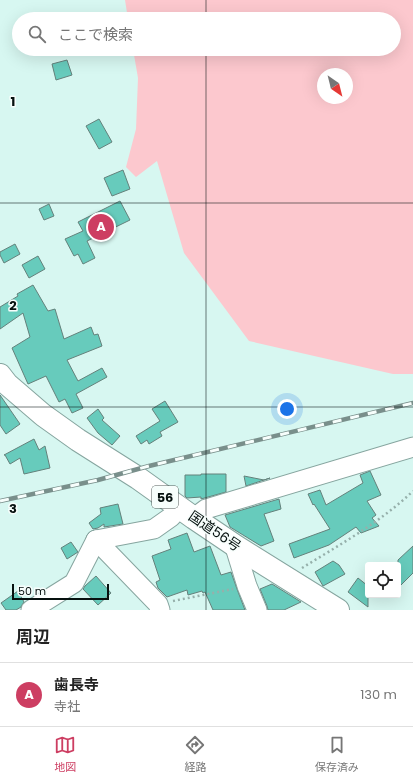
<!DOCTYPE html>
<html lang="ja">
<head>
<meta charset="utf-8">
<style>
  :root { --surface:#fff; --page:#f6f6f6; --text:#222; --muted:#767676; --line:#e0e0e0; --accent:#cd3e62 }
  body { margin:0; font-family:Poppins,"Noto Sans JP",sans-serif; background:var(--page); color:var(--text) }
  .controls { position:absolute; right:12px; bottom:12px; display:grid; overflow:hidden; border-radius:4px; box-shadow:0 4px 16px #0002 }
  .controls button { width:36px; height:36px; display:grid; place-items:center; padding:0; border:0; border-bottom:1px solid var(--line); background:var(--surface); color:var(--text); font:20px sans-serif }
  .compass { position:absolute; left:317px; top:68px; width:36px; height:36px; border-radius:50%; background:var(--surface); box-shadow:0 4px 16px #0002; rotate:145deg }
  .scale { position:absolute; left:12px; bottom:10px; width:97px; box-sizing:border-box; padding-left:4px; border:2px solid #06110f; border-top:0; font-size:11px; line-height:14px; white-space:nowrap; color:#06110f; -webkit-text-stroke:3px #f7fefc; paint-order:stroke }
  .you { position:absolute; left:287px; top:409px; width:14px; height:14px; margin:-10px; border:3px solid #fff; border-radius:50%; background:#1a73e8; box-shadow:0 0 0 6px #1a73e833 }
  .badge { display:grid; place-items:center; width:26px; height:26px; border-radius:50%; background:var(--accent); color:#fff; font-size:13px; font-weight:700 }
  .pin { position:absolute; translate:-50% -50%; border:2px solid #fff; box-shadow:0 1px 4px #0006 }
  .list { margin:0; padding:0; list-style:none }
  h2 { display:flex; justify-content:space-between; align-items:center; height:52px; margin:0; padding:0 16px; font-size:17px }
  h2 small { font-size:13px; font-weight:400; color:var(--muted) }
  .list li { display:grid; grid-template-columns:26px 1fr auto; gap:12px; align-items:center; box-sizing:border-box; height:64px; padding:0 16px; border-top:1px solid var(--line) }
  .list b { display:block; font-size:15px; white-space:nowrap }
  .list p { margin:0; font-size:13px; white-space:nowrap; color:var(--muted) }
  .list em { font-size:13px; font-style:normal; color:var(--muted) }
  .icon { flex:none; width:22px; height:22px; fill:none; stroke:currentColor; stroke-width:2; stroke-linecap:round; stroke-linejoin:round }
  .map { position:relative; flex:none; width:413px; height:610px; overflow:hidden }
  .search { position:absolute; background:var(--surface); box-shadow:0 4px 16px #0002; left:12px; right:12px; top:12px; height:44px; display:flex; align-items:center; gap:10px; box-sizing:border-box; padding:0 14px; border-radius:22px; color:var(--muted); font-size:15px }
  .sheet { height:116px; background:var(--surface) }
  nav { display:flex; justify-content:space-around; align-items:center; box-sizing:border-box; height:56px; border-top:1px solid var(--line); background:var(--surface); font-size:11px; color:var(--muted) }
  nav a { display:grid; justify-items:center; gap:2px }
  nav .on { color:var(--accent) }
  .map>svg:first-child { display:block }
</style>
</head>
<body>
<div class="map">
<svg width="413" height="610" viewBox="0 0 413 610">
  <rect width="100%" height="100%" fill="#d7f7f1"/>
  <path fill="#fcc8ce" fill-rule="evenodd" d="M 125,0 L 413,0 L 413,374 L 393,374 L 249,341 L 184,253 L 157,161 L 136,177 L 126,167 L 136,129 L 138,78 L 133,49 L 394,49 L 394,19 L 128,19 ZM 323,74 L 347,74 L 347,98 L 323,98 Z"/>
  <g fill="#67cbbc" stroke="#64817b">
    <path d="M 67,60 L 72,75 L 56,80 L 52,64 Z"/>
    <path d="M 99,119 L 112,142 L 99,149 L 86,126 Z"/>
    <path d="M 123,170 L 130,189 L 112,196 L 104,178 Z"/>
    <path d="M 120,201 L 130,220 L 87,241 L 95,258 L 83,264 L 78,254 L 74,256 L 65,239 L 83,231 L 78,222 Z"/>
    <path d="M 49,204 L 54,216 L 44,220 L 39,209 Z"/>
    <path d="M 15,244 L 20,254 L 4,263 L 0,255 L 0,252 Z"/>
    <path d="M 38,256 L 45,269 L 29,278 L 22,265 Z"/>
    <path d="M 33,285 L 48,311 L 55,309 L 64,339 L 91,327 L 94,335 L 98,334 L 102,346 L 67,360 L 78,381 L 102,368 L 107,377 L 76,394 L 83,408 L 72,413 L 65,399 L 59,402 L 46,376 L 28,384 L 12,348 L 30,337 L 23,313 L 0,329 L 0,307 L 18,296 L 17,294 Z"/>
    <path d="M 0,395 L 20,424 L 6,434 L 0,425 Z"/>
    <path d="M 165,401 L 178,422 L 160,432 L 162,436 L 149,444 L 147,440 L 141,444 L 136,436 L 160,421 L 152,409 Z"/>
    <path d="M 98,409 L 104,418 L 102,420 L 120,436 L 112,445 L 98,433 L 87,418 Z"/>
    <path d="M 34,439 L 39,450 L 45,446 L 50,468 L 24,474 L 20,458 L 10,464 L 5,455 L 4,455 Z"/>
    <path d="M 370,471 L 381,495 L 367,501 L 376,515 L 372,518 L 379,526 L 361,533 L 356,527 L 329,545 L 294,558 L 289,544 L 330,529 L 314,504 L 313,505 L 308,494 L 320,490 L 326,505 L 363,483 L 360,475 Z"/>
    <path d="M 201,474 L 226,474 L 226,492 L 201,499 L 201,497 L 187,498 L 185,496 L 185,475 L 201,475 Z"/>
    <path d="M 244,476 L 264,480 L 270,478 L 246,486 Z"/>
    <path d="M 279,499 L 281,509 L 264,514 L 274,541 L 261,546 L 230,527 L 225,515 Z"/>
    <path d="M 118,504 L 123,524 L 104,527 L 104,524 L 98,528 L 93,529 L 89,523 L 101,514 L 100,508 Z"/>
    <path d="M 187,533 L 194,552 L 210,546 L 221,575 L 231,572 L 237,589 L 245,610 L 213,610 L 205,592 L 203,593 L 202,591 L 188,595 L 187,590 L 167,597 L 158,588 L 156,582 L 160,580 L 152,556 L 171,549 L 168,540 Z"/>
    <path d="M 71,542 L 78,552 L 67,559 L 61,548 Z"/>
    <path d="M 413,546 L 413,573 L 398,588 L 398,560 Z"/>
    <path d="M 333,561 L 339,565 L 345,574 L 323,586 L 315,572 Z"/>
    <path d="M 96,576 L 111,593 L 98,605 L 83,589 L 85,586 Z"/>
    <path d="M 358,578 L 368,586 L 368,607 L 348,592 Z"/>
    <path d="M 272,584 L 301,602 L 284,610 L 268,610 L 267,606 L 260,589 Z"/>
    <path d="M 18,591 L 24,602 L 22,605 L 21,607 L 16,610 L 6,610 L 1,603 Z"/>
  </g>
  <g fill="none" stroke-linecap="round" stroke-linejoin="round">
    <g stroke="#86a59f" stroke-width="21">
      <g id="minor">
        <path d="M 194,518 L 206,509 L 413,447"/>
        <path d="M 96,540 L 158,604 L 160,610"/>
        <path d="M 96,540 L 154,529 L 171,517 L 180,507"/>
        <path d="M 234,544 L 247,586 L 257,610"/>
        <path d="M 31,610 L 74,583 L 96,540"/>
      </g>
    </g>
    <g stroke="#86a59f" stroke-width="24">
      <path id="highway" d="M 0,375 L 7,384 L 43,415 L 78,440 L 138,478 L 194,518 L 237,547 L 338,610"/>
    </g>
    <g stroke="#96b0ab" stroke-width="2.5" stroke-dasharray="2 3" stroke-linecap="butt">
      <path d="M 302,568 C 339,545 381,522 413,491"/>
      <path d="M 173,601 L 233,589"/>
    </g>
    <use href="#minor" stroke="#fff" stroke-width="19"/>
    <use href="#highway" stroke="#fff" stroke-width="22"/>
    <g stroke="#798f8b" stroke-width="4.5">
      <path id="rail" d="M 0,501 L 98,480 L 149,466 L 413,403"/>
    </g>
    <use href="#rail" stroke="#f7fefc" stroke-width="3" stroke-dasharray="9" stroke-linecap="butt"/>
  </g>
  <path fill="none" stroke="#06110f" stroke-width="1" stroke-opacity="0.55" d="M 206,0 L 206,19M 206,49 L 206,610M 0,203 L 413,203M 0,407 L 413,407"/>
  <g text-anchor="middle" stroke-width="3" stroke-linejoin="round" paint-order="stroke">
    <rect fill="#f7fefc" stroke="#4e5856" stroke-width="1" x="152" y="486" width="26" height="22" rx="3"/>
    <g font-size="13" font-weight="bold" fill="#06110f">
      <text x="165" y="502">56</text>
    </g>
    <g font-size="14" fill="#06110f" stroke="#f7fefc">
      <text transform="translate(215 531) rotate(34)" y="5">国道56号</text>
    </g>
  </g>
  <g font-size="13" text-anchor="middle" font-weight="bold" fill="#06110f" stroke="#f7fefc" stroke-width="3" stroke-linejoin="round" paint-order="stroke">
    <text x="13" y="106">1</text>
    <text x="13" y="310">2</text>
    <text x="13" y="513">3</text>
  </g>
</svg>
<div class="controls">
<button><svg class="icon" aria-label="locate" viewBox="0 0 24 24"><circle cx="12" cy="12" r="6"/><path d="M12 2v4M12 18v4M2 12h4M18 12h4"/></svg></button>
</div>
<svg class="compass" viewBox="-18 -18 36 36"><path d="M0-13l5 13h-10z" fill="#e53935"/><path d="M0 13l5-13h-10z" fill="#767676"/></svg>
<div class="scale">50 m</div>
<div class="you"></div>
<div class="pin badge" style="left:101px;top:227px">A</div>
<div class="search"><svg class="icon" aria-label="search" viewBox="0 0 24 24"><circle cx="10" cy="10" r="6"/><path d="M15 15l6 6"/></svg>ここで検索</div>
</div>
<section class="sheet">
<h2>周辺<small></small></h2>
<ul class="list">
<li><span class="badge">A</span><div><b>歯長寺</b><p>寺社</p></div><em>130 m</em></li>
</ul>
</section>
<nav>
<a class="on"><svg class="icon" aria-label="map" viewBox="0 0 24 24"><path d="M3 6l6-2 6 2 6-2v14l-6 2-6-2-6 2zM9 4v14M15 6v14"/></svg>地図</a>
<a><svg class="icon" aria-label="directions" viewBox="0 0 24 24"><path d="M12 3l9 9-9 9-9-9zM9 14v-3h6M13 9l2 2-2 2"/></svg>経路</a>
<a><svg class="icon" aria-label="saved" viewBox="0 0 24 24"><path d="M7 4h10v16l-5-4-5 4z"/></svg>保存済み</a>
</nav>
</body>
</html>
